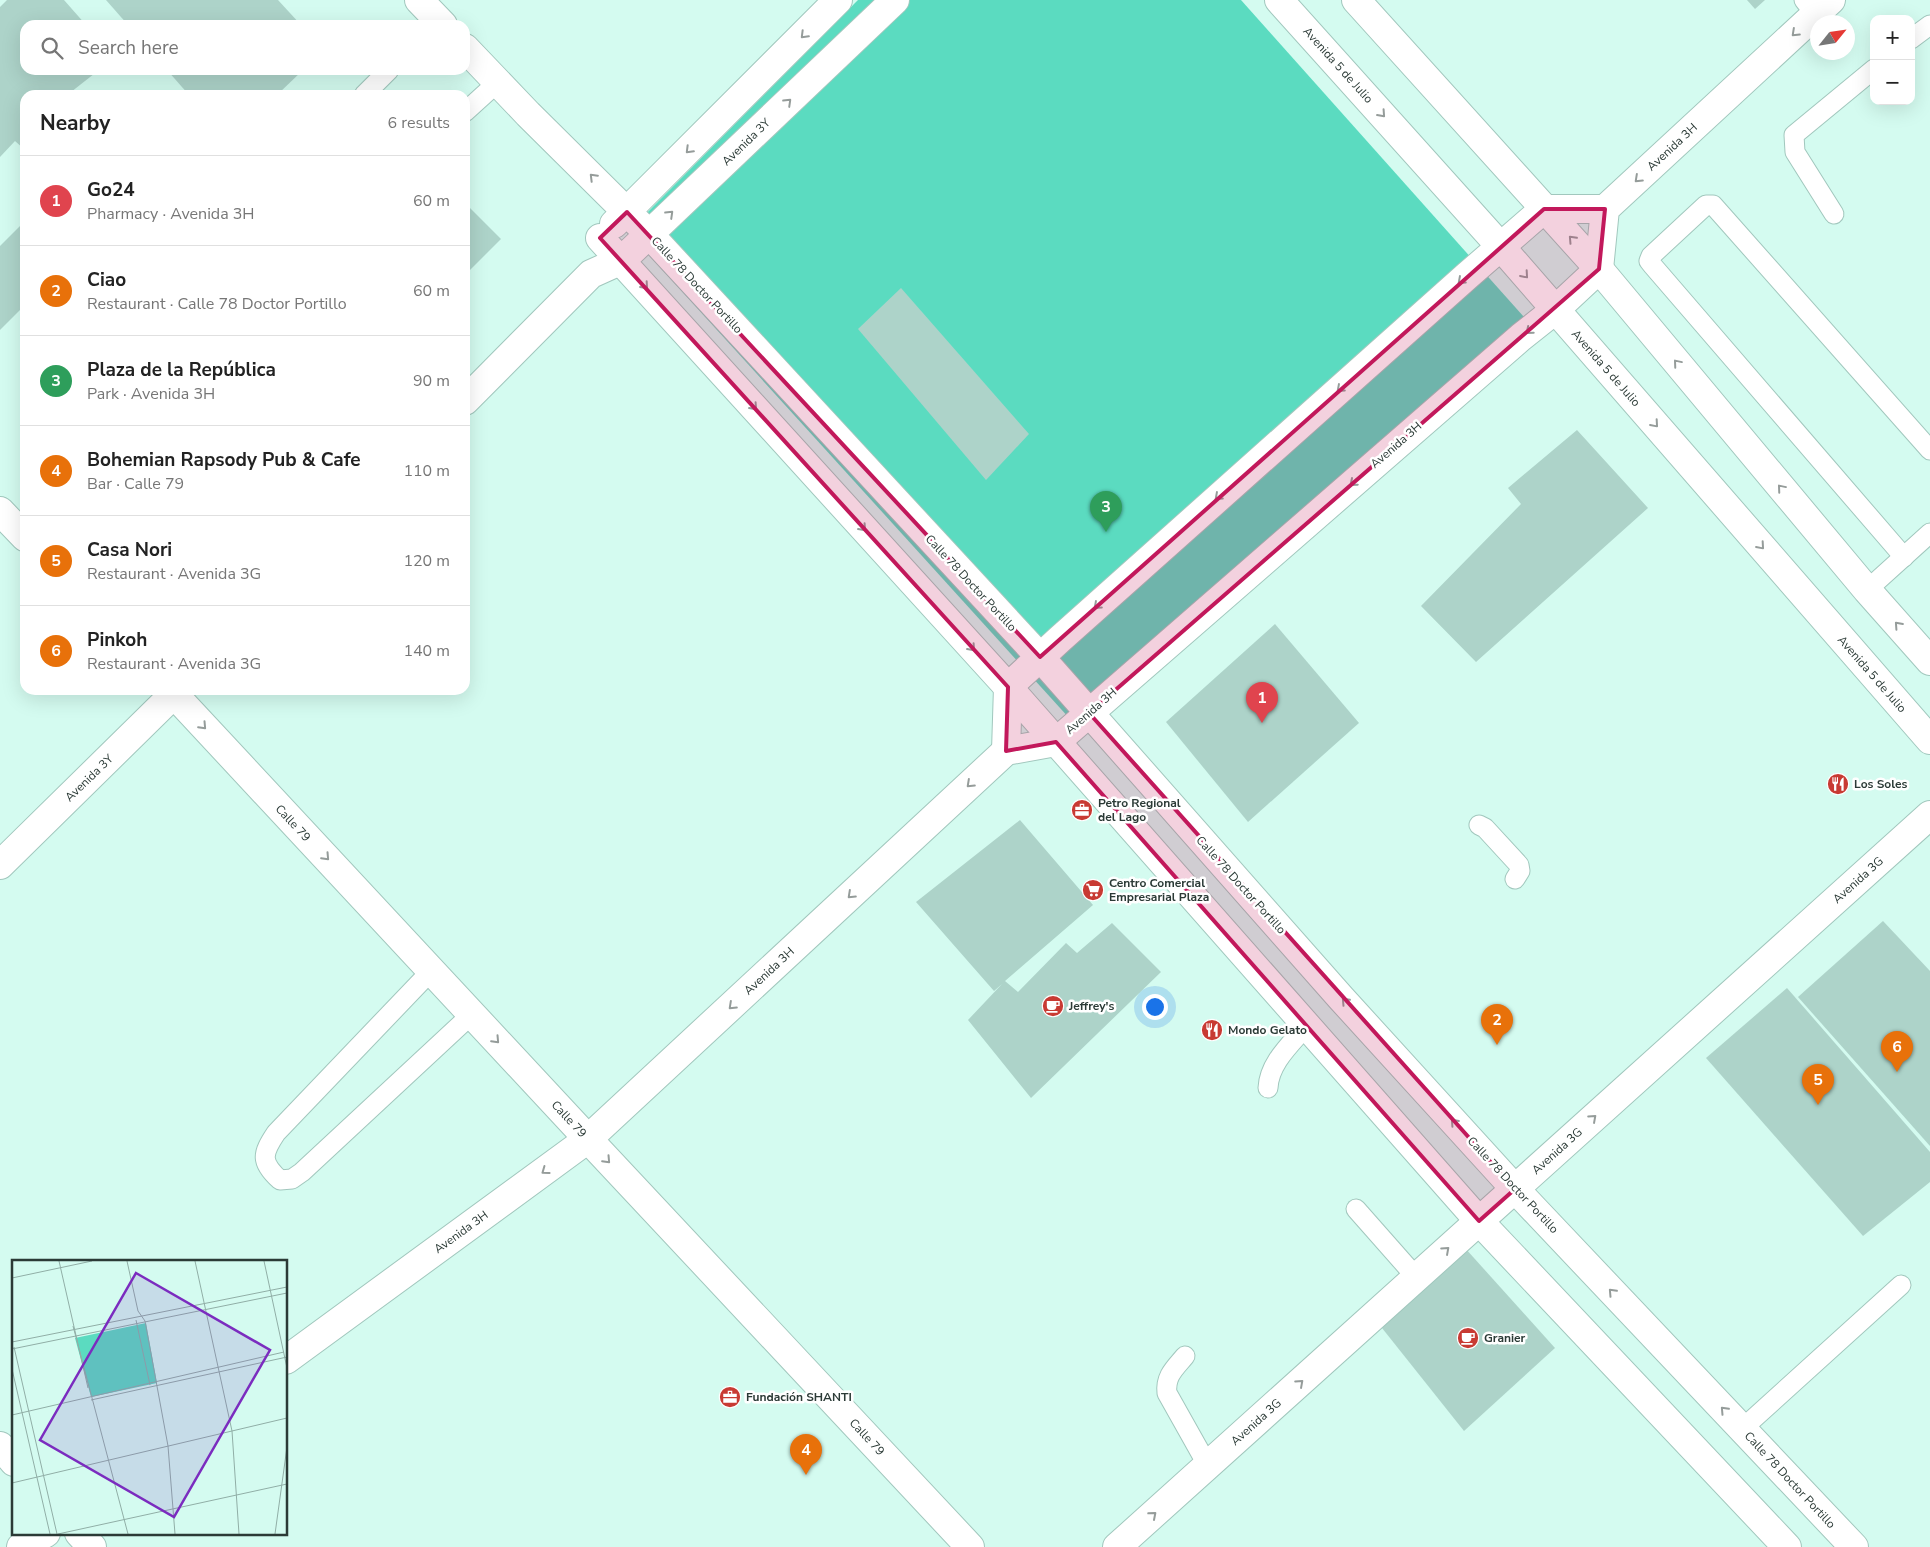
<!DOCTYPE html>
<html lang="en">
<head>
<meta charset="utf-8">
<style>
  :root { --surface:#fff; --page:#f2f2f2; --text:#222; --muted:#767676; --line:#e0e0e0; --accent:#b45309 }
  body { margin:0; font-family:"Nunito Sans",sans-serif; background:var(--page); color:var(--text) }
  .controls { position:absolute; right:15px; top:15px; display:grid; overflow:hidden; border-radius:10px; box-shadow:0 5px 20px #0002 }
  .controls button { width:45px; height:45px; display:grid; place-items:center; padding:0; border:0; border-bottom:1px solid var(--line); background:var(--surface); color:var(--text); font:25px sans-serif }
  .compass { position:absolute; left:1810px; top:15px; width:45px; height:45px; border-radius:50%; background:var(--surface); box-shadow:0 5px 20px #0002; rotate:60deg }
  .you { position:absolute; left:1154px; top:1006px; width:18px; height:18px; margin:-12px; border:4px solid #fff; border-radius:50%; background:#1a73e8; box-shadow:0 0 0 8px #1a73e833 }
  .badge { display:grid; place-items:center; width:32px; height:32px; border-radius:50%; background:var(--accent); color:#fff; font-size:16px; font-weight:700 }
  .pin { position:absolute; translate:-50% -41px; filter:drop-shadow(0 1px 2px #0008) }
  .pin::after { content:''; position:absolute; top:26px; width:18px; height:15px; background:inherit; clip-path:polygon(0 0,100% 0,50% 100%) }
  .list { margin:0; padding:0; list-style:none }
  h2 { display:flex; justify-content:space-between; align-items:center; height:65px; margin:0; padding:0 20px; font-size:21px }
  h2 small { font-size:16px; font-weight:400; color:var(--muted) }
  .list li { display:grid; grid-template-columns:32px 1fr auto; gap:15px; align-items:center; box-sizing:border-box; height:90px; padding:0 20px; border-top:1px solid var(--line) }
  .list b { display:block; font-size:19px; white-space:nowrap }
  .list p { margin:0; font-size:16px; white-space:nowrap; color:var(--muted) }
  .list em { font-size:16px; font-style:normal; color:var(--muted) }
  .icon { flex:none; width:28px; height:28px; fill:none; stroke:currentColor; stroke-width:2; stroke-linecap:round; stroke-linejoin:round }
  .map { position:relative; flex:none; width:1930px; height:1547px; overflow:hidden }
  .search { position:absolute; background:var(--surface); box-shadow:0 5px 20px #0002; left:20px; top:20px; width:450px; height:55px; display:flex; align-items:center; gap:12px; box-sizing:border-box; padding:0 18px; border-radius:15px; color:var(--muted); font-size:19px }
  .panel { position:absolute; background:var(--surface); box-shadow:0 5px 20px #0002; left:20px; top:90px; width:450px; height:605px; border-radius:15px }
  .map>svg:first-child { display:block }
</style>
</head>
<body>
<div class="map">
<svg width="1930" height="1547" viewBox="0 0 1930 1547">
  <rect width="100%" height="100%" fill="#d4fbf0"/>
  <path fill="#5bdbc0" d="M 858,0 L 1241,0 L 1540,335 L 1080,730 L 628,232 Z"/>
  <g fill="#add3c9">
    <path d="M 7,0 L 64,0 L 86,25 L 25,25 L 25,70 L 99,70 L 71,92 L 74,95 L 25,95 L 25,150 L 15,141 L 0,157 L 0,7 Z"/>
    <path d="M 106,0 L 278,0 L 301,25 L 128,25 Z"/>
    <path d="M 1747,0 L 1765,0 L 1755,9 Z"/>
    <path d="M 167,70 L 303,70 L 277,95 L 189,95 Z"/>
    <path d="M 465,203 L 501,239 L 465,275 Z"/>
    <path d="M 25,221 L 25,305 L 0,330 L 0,246 Z"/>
    <path d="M 901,288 L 1029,434 L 986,480 L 858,329 Z"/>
    <path d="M 1577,430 L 1648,508 L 1476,662 L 1421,606 L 1521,504 L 1508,488 Z"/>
    <path d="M 1275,624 L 1359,723 L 1248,822 L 1166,722 Z"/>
    <path d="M 1020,820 L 1093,905 L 1005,981 L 1018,992 L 1066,943 L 1077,953 L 1112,923 L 1161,972 L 1031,1098 L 968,1020 L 1002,984 L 994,991 L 916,902 Z"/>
    <path d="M 1883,921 L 1930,971 L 1930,1146 L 1798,997 Z"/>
    <path d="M 1787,988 L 1930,1152 L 1930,1182 L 1863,1236 L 1706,1058 Z"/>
    <path d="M 1465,1248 L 1555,1348 L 1464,1431 L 1382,1328 Z"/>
  </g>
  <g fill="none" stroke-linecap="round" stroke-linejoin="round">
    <g stroke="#a1c7bd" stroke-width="21">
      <g id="service">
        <path d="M 1804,0 L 1815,14"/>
        <path d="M 1911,39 L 1930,25"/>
        <path d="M 364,95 L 389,70"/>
        <path d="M 465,112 L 498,82"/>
        <path d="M 1834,214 L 1795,152 L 1794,135 L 1874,69"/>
        <path d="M 1904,557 L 1653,266 L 1649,261 L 1651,256 L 1706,205 L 1713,205 L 1930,450"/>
        <path d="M 1867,590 L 1930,533"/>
        <path d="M 1479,825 L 1485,828 L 1519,865 L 1520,871 L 1515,879"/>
        <path d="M 431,971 L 276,1133 C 262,1154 260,1162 280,1180 L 292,1179 L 302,1172 L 472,1014"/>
        <path d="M 1268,1088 C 1269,1063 1291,1044 1307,1025"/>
        <path d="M 1356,1209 L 1416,1277"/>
        <path d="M 1185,1356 C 1175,1368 1165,1376 1167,1393 L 1208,1466"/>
        <path d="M 1742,1429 L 1901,1285"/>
      </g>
    </g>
    <g stroke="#a1c7bd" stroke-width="30">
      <g id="minor">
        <path d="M 419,0 L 443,25"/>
        <path d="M 465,48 L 528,114 L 649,234 L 1040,657 L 1341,998 L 1515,1189 L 1854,1547"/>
        <path d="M 614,224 L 838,0"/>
        <path d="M 600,238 L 1008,687 L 1479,1221 L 1787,1547"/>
        <path d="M 465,401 L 591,274 L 622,260 L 895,0"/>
        <path d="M 0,511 L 25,537"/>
        <path d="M 170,690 L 588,1139 L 970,1547"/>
        <path d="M 1006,751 L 1008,687 L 1060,639 L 1468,275 L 1544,209 L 1605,209"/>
        <path d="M 0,865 L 178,690"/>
        <path d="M 286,1360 L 588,1139 L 1006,751 L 1056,742 L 1521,337 L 1555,310 L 1599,269 L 1605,209 L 1831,0"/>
        <path d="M 0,1446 L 14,1462"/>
        <path d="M 79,1533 L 92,1547"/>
        <path d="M 21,1547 L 46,1533"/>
        <path d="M 1117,1547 L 1930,815"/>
      </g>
    </g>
    <g stroke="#a1c7bd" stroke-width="30">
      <g id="secondary">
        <path d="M 1279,0 L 1501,247 L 1930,740"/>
        <path d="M 1356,0 L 1599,269 L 1867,590 L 1930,661"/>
      </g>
    </g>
    <use href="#service" stroke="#fff" stroke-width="19"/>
    <use href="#minor" stroke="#fff" stroke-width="28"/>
    <use href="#secondary" stroke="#fff" stroke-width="28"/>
  </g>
  <defs><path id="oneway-chevron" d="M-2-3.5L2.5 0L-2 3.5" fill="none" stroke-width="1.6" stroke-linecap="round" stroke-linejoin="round" transform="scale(1.25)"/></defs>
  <g stroke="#959c9a">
    <use href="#oneway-chevron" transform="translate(1795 33) rotate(137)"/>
    <use href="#oneway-chevron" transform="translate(804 35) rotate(135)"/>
    <use href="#oneway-chevron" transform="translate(788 102) rotate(-44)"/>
    <use href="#oneway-chevron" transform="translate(1382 114) rotate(48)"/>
    <use href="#oneway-chevron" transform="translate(689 150) rotate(135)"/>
    <use href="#oneway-chevron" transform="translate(593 177) rotate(-135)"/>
    <use href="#oneway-chevron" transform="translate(1638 179) rotate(137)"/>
    <use href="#oneway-chevron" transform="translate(670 214) rotate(-44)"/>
    <use href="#oneway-chevron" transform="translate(1572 239) rotate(-133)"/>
    <use href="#oneway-chevron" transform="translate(1525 275) rotate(49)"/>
    <use href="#oneway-chevron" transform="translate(1461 281) rotate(138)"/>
    <use href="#oneway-chevron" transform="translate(645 286) rotate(49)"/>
    <use href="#oneway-chevron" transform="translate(1529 331) rotate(141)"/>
    <use href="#oneway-chevron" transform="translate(1677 363) rotate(-130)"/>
    <use href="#oneway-chevron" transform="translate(1340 389) rotate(138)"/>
    <use href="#oneway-chevron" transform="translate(754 407) rotate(48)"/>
    <use href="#oneway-chevron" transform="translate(1655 424) rotate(49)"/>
    <use href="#oneway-chevron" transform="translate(1353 483) rotate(139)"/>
    <use href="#oneway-chevron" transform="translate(1781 488) rotate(-130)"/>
    <use href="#oneway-chevron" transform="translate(1218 497) rotate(138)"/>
    <use href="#oneway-chevron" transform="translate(863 528) rotate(48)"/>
    <use href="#oneway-chevron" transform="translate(1761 546) rotate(49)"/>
    <use href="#oneway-chevron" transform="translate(1097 606) rotate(138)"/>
    <use href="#oneway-chevron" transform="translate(1898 625) rotate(-132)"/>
    <use href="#oneway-chevron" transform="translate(972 648) rotate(48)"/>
    <use href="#oneway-chevron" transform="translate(203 726) rotate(47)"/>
    <use href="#oneway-chevron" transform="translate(970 784) rotate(137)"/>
    <use href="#oneway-chevron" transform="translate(326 857) rotate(47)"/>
    <use href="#oneway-chevron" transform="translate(851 895) rotate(137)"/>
    <use href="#oneway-chevron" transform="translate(1345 1001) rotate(-133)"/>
    <use href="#oneway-chevron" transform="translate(732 1006) rotate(137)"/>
    <use href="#oneway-chevron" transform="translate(496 1040) rotate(47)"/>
    <use href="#oneway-chevron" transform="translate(1593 1118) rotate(-42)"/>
    <use href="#oneway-chevron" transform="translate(1454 1122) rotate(-132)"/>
    <use href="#oneway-chevron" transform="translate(607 1160) rotate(47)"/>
    <use href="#oneway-chevron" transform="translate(545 1171) rotate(144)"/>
    <use href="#oneway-chevron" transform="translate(1446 1250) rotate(-42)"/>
    <use href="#oneway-chevron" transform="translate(1612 1292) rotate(-133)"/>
    <use href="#oneway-chevron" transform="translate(1300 1383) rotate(-42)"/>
    <use href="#oneway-chevron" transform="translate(1724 1410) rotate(-133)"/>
    <use href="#oneway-chevron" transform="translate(1153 1515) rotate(-41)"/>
  </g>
  <path fill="#c2185b" fill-opacity="0.2" stroke="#c2185b" stroke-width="4" stroke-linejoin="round" d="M 1544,209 L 1605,209 L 1599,269 L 1089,713 L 1515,1189 L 1479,1221 L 1056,742 L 1006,751 L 1008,687 L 600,238 L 627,212 L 1040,657 Z"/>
  <defs>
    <g id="restaurant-disc" transform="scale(1.125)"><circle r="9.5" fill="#c83a33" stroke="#fff"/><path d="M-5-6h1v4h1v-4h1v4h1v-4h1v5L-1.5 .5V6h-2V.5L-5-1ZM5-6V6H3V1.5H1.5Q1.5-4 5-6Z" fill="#fff"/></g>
    <g id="office-disc" transform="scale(1.125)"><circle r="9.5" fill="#c83a33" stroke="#fff"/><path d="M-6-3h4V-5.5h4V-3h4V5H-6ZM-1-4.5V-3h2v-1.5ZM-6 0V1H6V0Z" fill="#fff"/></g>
    <g id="supermarket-disc" transform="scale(1.125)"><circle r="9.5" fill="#c83a33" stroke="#fff"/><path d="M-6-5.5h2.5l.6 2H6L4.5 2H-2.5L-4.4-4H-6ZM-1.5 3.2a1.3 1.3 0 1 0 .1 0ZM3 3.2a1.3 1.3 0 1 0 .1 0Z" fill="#fff"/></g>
    <g id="cafe-disc" transform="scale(1.125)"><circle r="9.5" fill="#c83a33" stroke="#fff"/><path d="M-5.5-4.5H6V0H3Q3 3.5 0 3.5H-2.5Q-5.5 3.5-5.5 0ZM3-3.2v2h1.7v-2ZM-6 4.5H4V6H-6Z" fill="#fff"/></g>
  </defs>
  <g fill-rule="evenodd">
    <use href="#restaurant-disc" x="1838" y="784"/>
    <use href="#office-disc" x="1082" y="810"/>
    <use href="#supermarket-disc" x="1093" y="890"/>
    <use href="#cafe-disc" x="1053" y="1006"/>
    <use href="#restaurant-disc" x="1212" y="1030"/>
    <use href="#cafe-disc" x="1468" y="1338"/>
    <use href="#office-disc" x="730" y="1397"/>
  </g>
  <g text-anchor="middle" stroke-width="5" stroke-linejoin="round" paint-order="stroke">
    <g font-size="12" fill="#2b3a36" stroke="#fff">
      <text transform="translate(1338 65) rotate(48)" y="4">Avenida 5 de Julio</text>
      <text transform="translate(746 142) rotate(-44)" y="4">Avenida 3Y</text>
      <text transform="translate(1672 147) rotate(-43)" y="4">Avenida 3H</text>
      <text transform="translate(697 285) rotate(47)" y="4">Calle 78 Doctor Portillo</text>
      <text transform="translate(1606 368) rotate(49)" y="4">Avenida 5 de Julio</text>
      <text transform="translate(1396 445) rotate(-41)" y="4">Avenida 3H</text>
      <text transform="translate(971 583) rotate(47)" y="4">Calle 78 Doctor Portillo</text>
      <text transform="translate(1872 674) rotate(49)" y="4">Avenida 5 de Julio</text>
      <text transform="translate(1091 711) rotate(-41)" y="4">Avenida 3H</text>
      <text transform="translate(89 778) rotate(-44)" y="4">Avenida 3Y</text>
      <text transform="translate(293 823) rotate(47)" y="4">Calle 79</text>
      <text transform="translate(1858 880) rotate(-42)" y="4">Avenida 3G</text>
      <text transform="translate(1241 885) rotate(48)" y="4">Calle 78 Doctor Portillo</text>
      <text transform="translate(769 971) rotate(-43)" y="4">Avenida 3H</text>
      <text transform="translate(569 1119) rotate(47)" y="4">Calle 79</text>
      <text transform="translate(1557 1151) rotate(-42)" y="4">Avenida 3G</text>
      <text transform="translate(1513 1185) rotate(47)" y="4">Calle 78 Doctor Portillo</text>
      <text transform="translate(461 1232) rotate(-36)" y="4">Avenida 3H</text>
      <text transform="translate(1256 1422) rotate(-42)" y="4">Avenida 3G</text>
      <text transform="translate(867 1437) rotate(47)" y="4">Calle 79</text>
      <text transform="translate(1790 1480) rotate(47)" y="4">Calle 78 Doctor Portillo</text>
    </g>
    <g font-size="12" font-weight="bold" fill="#2b3a36" stroke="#fff" text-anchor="start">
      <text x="1854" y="788">Los Soles</text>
      <text x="1098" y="807">Petro Regional<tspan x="1098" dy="14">del Lago</tspan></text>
      <text x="1109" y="887">Centro Comercial<tspan x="1109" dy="14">Empresarial Plaza</tspan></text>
      <text x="1069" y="1010">Jeffrey's</text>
      <text x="1228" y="1034">Mondo Gelato</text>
      <text x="1484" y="1342">Granier</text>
      <text x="746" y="1401">Fundación SHANTI</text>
    </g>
  </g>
  <g transform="translate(12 1260)">
    <rect width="275" height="275" fill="#d4fbf0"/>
    <path d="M 134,63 L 145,123 L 79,137 L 63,78 Z" fill="#5bdbc0"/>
    <path fill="none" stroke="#90aea6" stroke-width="1" d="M 47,1 L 76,128M 115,1 L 126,51 L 133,61 L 156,186 L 163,274M 183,1 L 220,171 L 227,274M 252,1 L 275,108M 0,18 L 80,1M 124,60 L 138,125M 61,66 L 116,274M 0,82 L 275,27M 2,87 L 45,274M 0,89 L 275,33M 0,109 L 38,274M 79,140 L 275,97M 0,155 L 272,92M 0,223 L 275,158M 46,274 L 275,224M 263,274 L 275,187"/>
    <path fill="#7b2cbf" fill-opacity="0.15" stroke="#7b2cbf" stroke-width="2.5" d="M 124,13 L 258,90 L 162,257 L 28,180 Z"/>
    <rect width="275" height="275" fill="none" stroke="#2b3a36" stroke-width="2.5"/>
  </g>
</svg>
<div class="controls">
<button>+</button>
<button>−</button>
</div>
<svg class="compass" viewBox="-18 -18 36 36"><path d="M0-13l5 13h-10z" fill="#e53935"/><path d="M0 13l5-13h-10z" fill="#767676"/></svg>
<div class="you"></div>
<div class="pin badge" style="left:1262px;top:723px;background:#e0444e">1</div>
<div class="pin badge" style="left:1497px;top:1045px;background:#e8710a">2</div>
<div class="pin badge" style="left:1106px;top:532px;background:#2e9e5b">3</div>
<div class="pin badge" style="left:806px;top:1475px;background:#e8710a">4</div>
<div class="pin badge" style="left:1818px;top:1105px;background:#e8710a">5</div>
<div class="pin badge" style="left:1897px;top:1072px;background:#e8710a">6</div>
<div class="search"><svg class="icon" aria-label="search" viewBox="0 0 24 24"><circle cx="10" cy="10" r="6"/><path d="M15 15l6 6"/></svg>Search here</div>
<section class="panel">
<h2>Nearby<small>6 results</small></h2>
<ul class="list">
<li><span class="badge" style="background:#e0444e">1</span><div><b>Go24</b><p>Pharmacy · Avenida 3H</p></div><em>60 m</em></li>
<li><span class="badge" style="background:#e8710a">2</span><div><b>Ciao</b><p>Restaurant · Calle 78 Doctor Portillo</p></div><em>60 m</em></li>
<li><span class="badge" style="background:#2e9e5b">3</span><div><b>Plaza de la República</b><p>Park · Avenida 3H</p></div><em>90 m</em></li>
<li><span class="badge" style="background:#e8710a">4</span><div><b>Bohemian Rapsody Pub &amp; Cafe</b><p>Bar · Calle 79</p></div><em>110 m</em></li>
<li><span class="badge" style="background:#e8710a">5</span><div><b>Casa Nori</b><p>Restaurant · Avenida 3G</p></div><em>120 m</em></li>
<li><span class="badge" style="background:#e8710a">6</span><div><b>Pinkoh</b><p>Restaurant · Avenida 3G</p></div><em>140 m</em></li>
</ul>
</section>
</div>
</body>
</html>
